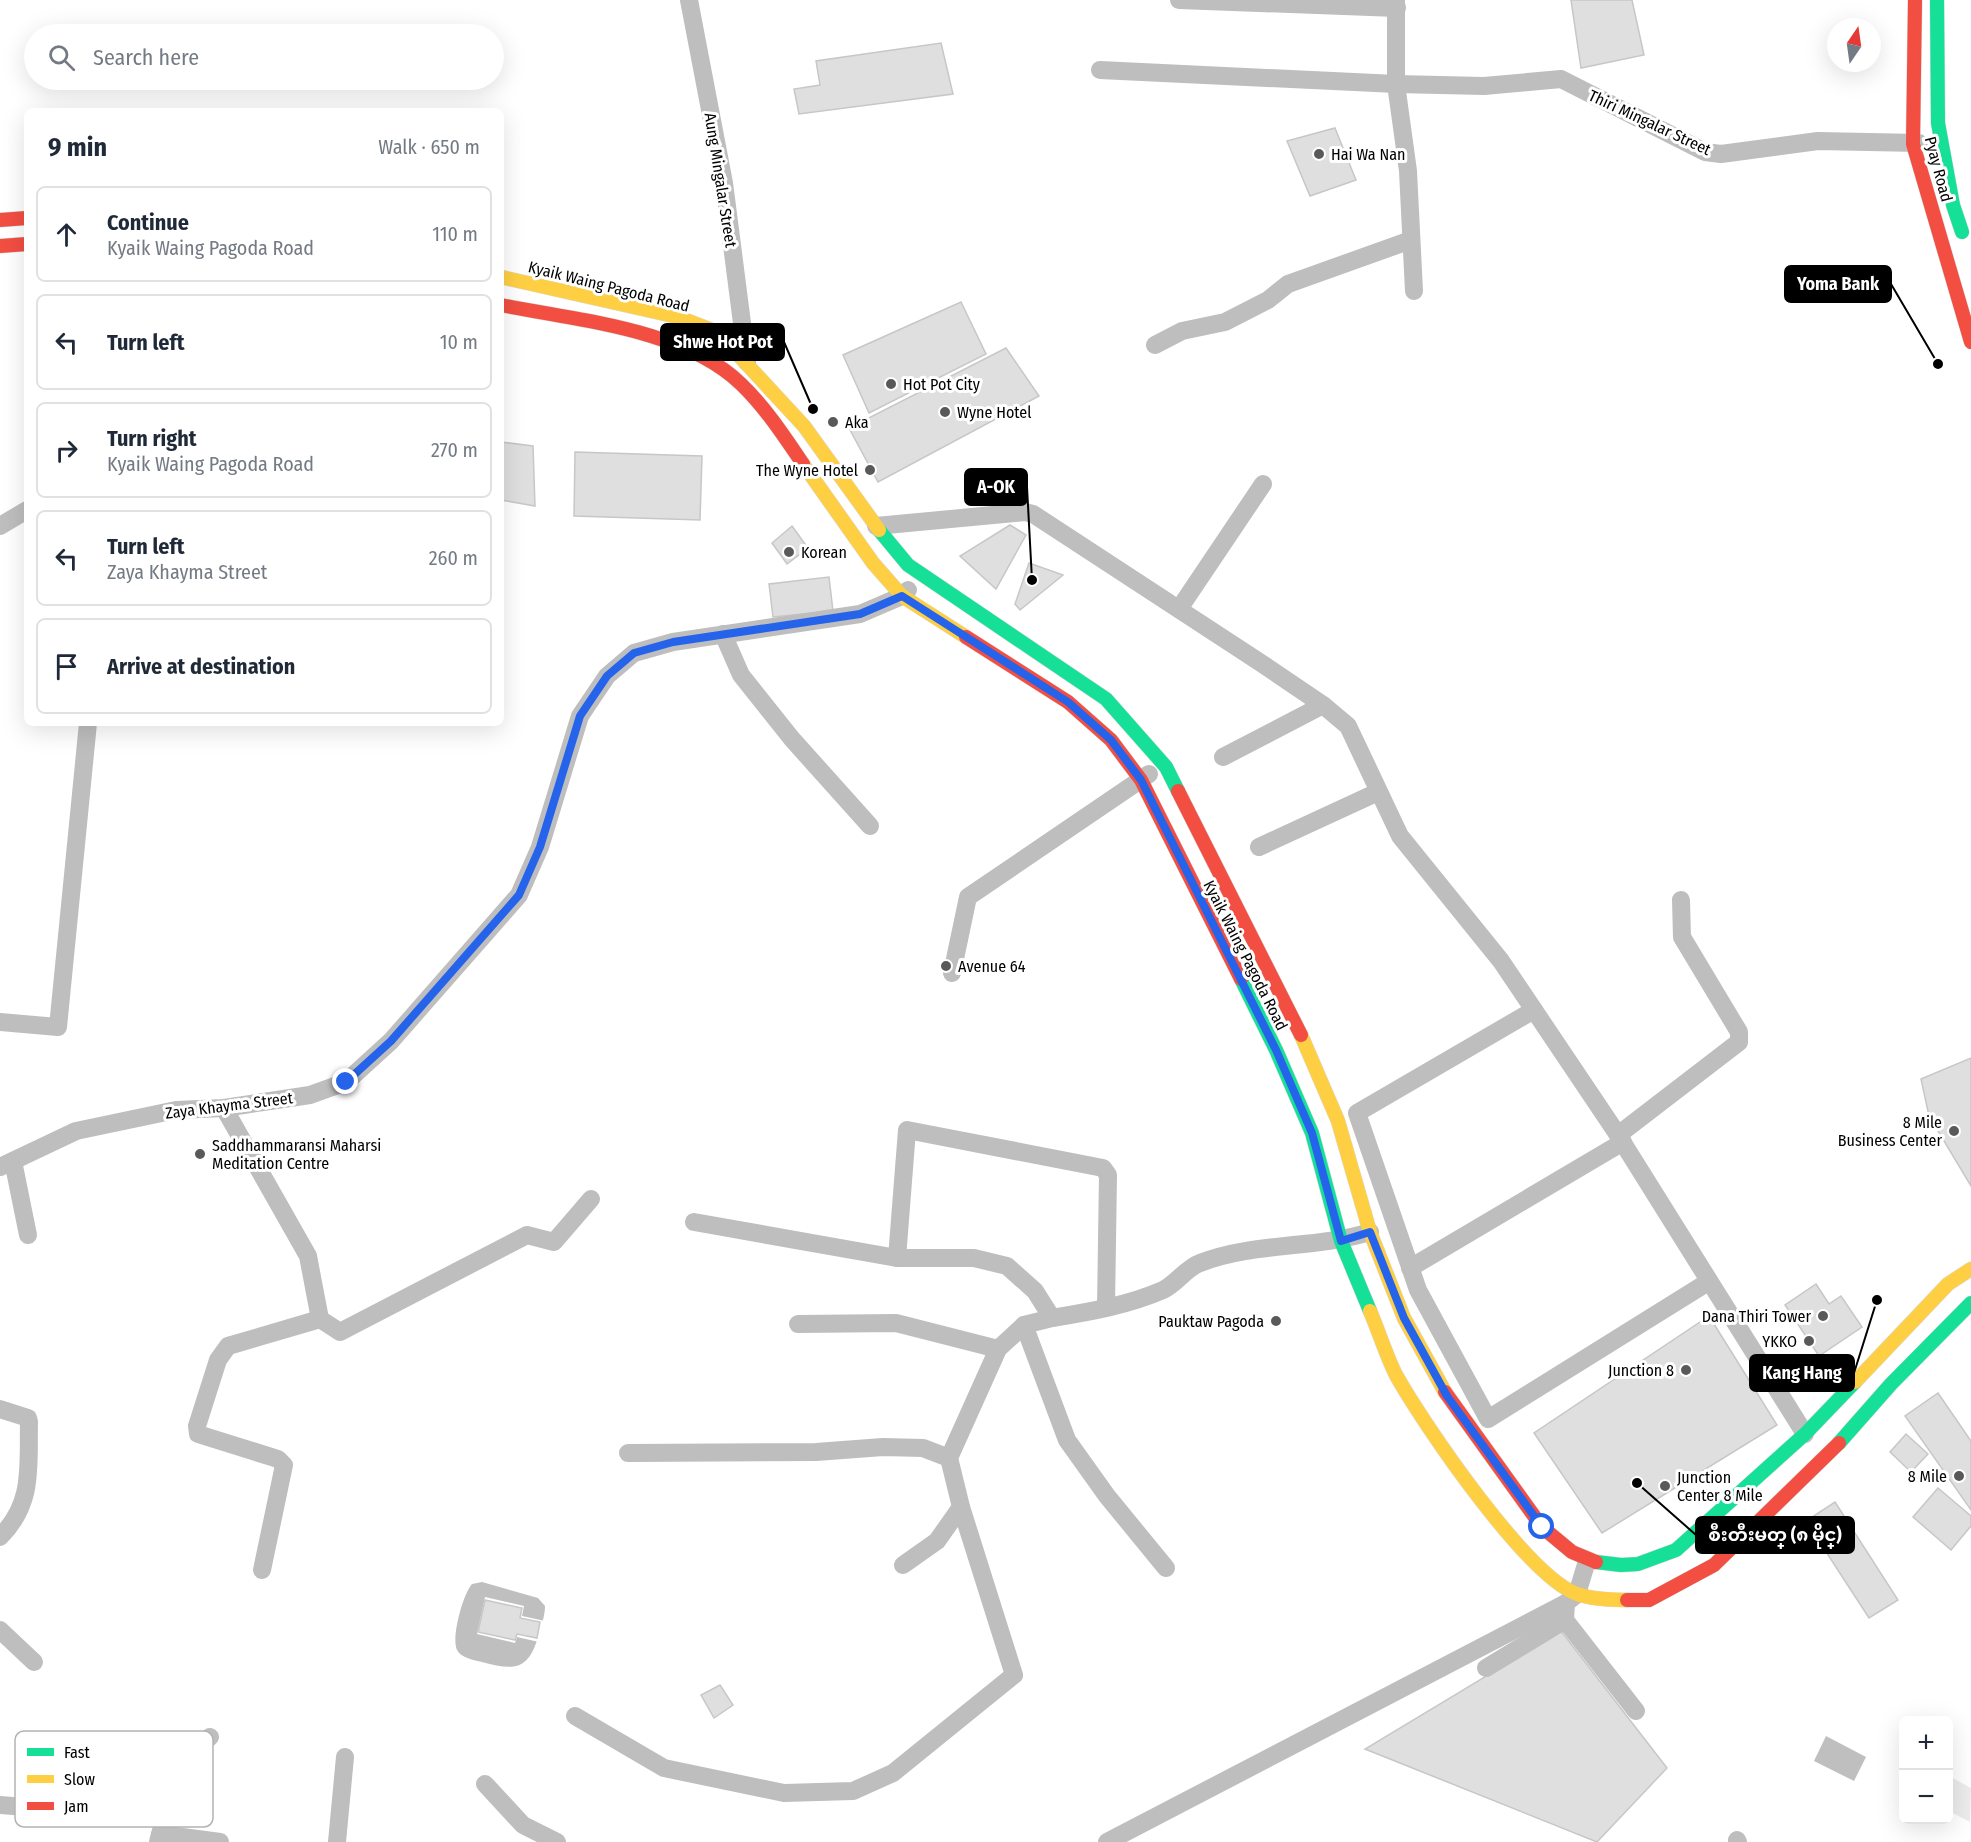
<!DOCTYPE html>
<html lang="en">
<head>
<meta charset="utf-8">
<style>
  :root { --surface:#fff; --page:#f2f2f3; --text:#1f2937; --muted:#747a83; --line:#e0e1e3 }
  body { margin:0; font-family:"Fira Sans Condensed","Noto Sans Myanmar",sans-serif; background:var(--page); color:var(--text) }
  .controls { position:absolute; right:18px; bottom:18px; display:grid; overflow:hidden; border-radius:9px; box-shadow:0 6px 24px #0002 }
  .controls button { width:54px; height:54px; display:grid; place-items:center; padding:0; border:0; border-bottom:2px solid var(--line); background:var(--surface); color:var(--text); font:30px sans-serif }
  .compass { position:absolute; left:1827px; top:18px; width:54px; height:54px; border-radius:50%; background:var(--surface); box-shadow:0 6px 24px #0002; rotate:13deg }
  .stop { position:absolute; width:18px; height:18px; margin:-14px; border:4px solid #2563eb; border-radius:50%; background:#fff }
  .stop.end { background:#2563eb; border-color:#fff; box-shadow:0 2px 6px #0008 }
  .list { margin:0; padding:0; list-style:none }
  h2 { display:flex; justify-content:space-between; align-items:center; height:78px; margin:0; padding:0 24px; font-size:26px }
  h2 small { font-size:20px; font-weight:400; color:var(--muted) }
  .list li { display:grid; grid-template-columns:39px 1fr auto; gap:18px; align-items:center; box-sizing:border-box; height:96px; margin:0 12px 12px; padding:0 12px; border:2px solid var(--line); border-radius:9px }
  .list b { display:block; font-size:22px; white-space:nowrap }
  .list p { margin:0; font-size:20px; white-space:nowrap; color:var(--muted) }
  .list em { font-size:20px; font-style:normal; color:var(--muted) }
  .icon { flex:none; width:33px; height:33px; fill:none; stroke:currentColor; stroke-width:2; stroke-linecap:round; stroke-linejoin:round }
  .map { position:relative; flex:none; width:1971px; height:1842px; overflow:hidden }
  .search { position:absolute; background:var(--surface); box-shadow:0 6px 24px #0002; left:24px; top:24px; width:480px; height:66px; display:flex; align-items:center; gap:15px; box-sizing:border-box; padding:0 21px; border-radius:33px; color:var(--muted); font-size:22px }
  .panel { position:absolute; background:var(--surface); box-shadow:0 6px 24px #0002; left:24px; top:108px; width:480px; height:618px; border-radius:9px }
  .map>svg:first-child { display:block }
</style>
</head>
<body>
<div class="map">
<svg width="1971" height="1842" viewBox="0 0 1971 1842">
  <rect width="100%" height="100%" fill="#fff"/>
  <path fill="#ececec" d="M 1949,1776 L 1971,1788 L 1970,1822 L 1949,1811 Z"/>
  <g fill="#bfbfbf">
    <path d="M 482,1582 L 538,1598 L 545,1606 C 545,1616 541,1627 538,1637 C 528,1672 512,1670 482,1662 C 474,1660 461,1658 457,1650 C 451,1638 463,1594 472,1584 Z"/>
    <path d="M 1826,1736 L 1866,1757 L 1854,1781 L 1814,1761 Z"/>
  </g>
  <path fill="#fff" d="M 485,1597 L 524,1606 L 522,1616 L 545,1621 L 539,1642 L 517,1637 L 515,1643 L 477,1634 Z"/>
  <g fill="#dfdfdf" stroke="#c7c7c7" stroke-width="1.5">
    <path d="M 1571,0 L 1632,0 L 1644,55 L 1581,68 Z"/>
    <path d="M 941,43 L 953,94 L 799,114 L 794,89 L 820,85 L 816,61 Z"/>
    <path d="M 1335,128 L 1356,180 L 1310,196 L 1287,141 Z"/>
    <path d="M 961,302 L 986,354 L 869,413 L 843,355 Z"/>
    <path d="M 1006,348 L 1039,396 L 878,482 L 849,428 Z"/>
    <path d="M 501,442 L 533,446 L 535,506 L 501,500 Z"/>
    <path d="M 575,452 L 702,456 L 700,520 L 574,516 Z"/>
    <path d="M 1010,525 L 1026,535 L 996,589 L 960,556 Z"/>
    <path d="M 792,526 L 808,548 L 787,564 L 772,543 Z"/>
    <path d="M 1029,563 L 1063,575 L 1020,610 L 1015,604 Z"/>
    <path d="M 829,577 L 833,611 L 773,617 L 769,584 Z"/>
    <path d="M 1971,1058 L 1971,1186 L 1929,1116 L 1921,1079 Z"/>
    <path d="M 1816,1284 L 1829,1304 L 1841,1296 L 1862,1327 L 1819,1356 L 1785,1305 Z"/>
    <path d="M 1709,1316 L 1777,1425 L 1602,1533 L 1534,1433 Z"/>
    <path d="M 1938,1393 L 1971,1441 L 1971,1510 L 1905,1416 Z"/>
    <path d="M 1906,1434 L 1928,1454 L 1911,1472 L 1890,1452 Z"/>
    <path d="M 1938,1488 L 1971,1516 L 1971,1526 L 1951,1550 L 1913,1517 Z"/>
    <path d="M 1835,1502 L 1898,1600 L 1869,1618 L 1806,1521 Z"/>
    <path d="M 485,1600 L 522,1608 L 520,1618 L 540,1622 L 537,1638 L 517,1634 L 515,1640 L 478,1632 Z"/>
    <path d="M 1561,1631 L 1667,1768 L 1597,1842 L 1365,1749 Z"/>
    <path d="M 720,1685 L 733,1705 L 714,1718 L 701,1695 Z"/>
  </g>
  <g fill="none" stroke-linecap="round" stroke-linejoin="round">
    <g stroke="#dbdbdb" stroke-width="15">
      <g id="fast">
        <path d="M 1937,0 L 1938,123 L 1953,205 L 1962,232"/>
        <path d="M 879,530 L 908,565 L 1106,699 L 1166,767 L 1178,791"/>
        <path d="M 1241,979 L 1276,1050 L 1312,1133 L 1341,1241 L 1370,1311"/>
        <path d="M 1839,1443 L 1891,1384 L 1971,1303"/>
        <path d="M 1596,1562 L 1621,1565 L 1638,1564 L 1676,1550 L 1805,1434 L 1855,1382"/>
      </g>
    </g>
    <g stroke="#dbdbdb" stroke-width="15">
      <g id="slow">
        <path d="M 501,277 L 678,317 L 717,332 L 804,426 L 879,530"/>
        <path d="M 803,464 L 873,563 L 902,596 L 966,637"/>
        <path d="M 1301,1035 L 1338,1121 L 1370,1232 L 1404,1318 L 1445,1392"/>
        <path d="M 1370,1311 C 1379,1332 1386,1355 1396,1375 C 1424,1425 1527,1576 1577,1594 C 1592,1599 1612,1600 1627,1600"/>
        <path d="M 1855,1382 L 1948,1284 L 1971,1269"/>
      </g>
    </g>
    <g stroke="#dbdbdb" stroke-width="15">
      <g id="jam">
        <path d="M 1915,0 L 1913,144 L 1971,342"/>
        <path d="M 0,220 L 27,218"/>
        <path d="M 0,246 L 27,244"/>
        <path d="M 501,305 C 575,320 685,329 741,384 C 765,407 784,436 803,464"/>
        <path d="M 966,637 L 1068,702 L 1111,740 L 1141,780 L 1241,979"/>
        <path d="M 1178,791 L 1301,1035"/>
        <path d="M 1445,1392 L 1542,1527 L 1572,1552 L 1596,1562"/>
        <path d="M 1627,1600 L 1649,1600 L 1714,1565 L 1839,1443"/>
      </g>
    </g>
    <g stroke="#bebebe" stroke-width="18">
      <path d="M 689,0 L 724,183 L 747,362"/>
      <path d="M 1179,0 L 1397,8"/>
      <path d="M 1396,0 L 1396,84 L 1408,171 L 1414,291"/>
      <path d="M 1100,70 L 1396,84 L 1484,86 L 1561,79 L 1705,152 L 1721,154 L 1818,141 L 1919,143"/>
      <path d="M 1155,345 L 1182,331 L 1225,322 L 1268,300 L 1288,284 L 1411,240"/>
      <path d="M 0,526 L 27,510"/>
      <path d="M 876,526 L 1025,512 L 1033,514 L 1261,663 L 1323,705 L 1348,726 L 1400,836 L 1501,961 L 1618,1135 L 1805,1434"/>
      <path d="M 1179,609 L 1263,484"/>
      <path d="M 723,634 L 741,675 L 792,739 L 870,826"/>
      <path d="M 1223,757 L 1323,705"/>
      <path d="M 1259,847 L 1378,792"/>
      <path d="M 952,973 L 968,897 L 1149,774"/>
      <path d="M 1534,1010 L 1357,1113 L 1418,1290 L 1488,1419 L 1708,1282"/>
      <path d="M 0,1022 L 58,1027 L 88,723"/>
      <path d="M 224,1108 L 308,1256 L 320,1319 L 340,1332 L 527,1235 L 554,1242 L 591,1199"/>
      <path d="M 1618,1135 L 1739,1042 L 1739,1032 L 1682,937 L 1681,900"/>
      <path d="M 13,1161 L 28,1235"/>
      <path d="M 0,1167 L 76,1131 L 176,1110 L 224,1108 L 310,1095 L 346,1082 L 391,1041 L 519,895 L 540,847 L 580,716 L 607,676 L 634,653 L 673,642 L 860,614 L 902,596 L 908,590"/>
      <path d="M 694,1222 L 897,1258 L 974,1258 L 1007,1266 L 1035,1291 L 1052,1318 C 1089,1312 1129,1305 1163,1290 C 1176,1284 1186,1268 1200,1263 C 1254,1242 1315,1249 1370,1232"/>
      <path d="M 897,1258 L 907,1130 L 1103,1168 L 1108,1175 L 1106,1307"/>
      <path d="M 1410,1268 L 1623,1142"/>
      <path d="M 798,1324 L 896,1323 L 998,1349"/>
      <path d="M 1024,1325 L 1067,1440 L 1107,1496 L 1166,1568"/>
      <path d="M 0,1409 L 28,1418 L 29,1422 C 28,1467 34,1503 0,1537"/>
      <path d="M 628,1453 L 816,1452 L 883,1447 L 923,1448 L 949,1458 L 998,1349 L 1024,1325 L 1052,1318"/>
      <path d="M 903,1565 L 937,1541 L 961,1507 L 949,1458"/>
      <path d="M 262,1570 L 284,1465 L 278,1459 L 198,1434 L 197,1426 L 218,1360 L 228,1346 L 320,1319"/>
      <path d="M 1565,1620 L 1636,1711"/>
      <path d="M 0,1630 L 34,1662"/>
      <path d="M 1486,1668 L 1565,1620 L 1566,1603 L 1577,1594 L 1587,1561"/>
      <path d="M 575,1716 L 664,1768 L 784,1793 L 853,1791 L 893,1773 L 1014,1675 L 961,1507"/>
      <path d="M 485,1784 L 523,1825 L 557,1842"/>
      <path d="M 0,1805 L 165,1818"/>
      <path d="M 160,1834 L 220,1842"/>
      <path d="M 1737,1840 L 1738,1842"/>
      <path d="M 158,1842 C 167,1808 179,1756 210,1737"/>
      <path d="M 337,1842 L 345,1757"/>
      <path d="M 1107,1842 L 1566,1603"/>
    </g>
    <use href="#fast" stroke="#16e098" stroke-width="14"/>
    <use href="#slow" stroke="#ffcf43" stroke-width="14"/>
    <use href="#jam" stroke="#f24e42" stroke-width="14"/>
  </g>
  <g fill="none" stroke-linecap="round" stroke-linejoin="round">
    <path stroke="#2563eb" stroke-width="8" d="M 346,1082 L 391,1041 L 519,895 L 540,847 L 580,716 L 607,676 L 634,653 L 673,642 L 860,614 L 902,596 L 1068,702 L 1111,740 L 1141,780 L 1276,1050 L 1312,1133 L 1341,1241 L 1370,1232 L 1404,1318 L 1447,1396 L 1542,1527"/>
  </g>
  <g fill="#595959" stroke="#fff" stroke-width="2">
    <circle cx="1319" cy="154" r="6"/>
    <circle cx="891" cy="384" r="6"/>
    <circle cx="945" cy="412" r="6"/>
    <circle cx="833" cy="422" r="6"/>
    <circle cx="870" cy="470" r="6"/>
    <circle cx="789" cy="552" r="6"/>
    <circle cx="946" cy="966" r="6"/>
    <circle cx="1954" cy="1131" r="6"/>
    <circle cx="200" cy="1154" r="6"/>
    <circle cx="1823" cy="1316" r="6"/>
    <circle cx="1276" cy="1321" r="6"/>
    <circle cx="1809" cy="1341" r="6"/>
    <circle cx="1686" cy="1370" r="6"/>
    <circle cx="1959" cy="1476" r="6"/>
    <circle cx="1665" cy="1486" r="6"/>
  </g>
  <g text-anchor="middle" stroke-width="6" stroke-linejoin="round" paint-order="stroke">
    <g font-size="16" fill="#000" stroke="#fff">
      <text transform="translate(1650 122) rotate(25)" y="6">Thiri Mingalar Street</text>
      <text transform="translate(1939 169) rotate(75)" y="6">Pyay Road</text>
      <text transform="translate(721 180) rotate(81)" y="6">Aung Mingalar Street</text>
      <text transform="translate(609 286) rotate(14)" y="6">Kyaik Waing Pagoda Road</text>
      <text transform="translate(1246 955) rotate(63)" y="6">Kyaik Waing Pagoda Road</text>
      <text transform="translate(229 1105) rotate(-7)" y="6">Zaya Khayma Street</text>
    </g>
    <g font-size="16" fill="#000" stroke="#fff" text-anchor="start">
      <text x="1331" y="160">Hai Wa Nan</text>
      <text x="903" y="390">Hot Pot City</text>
      <text x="957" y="418">Wyne Hotel</text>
      <text x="845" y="428">Aka</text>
      <text x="858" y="476" text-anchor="end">The Wyne Hotel</text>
      <text x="801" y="558">Korean</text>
      <text x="958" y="972">Avenue 64</text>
      <text x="1942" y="1128" text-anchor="end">8 Mile<tspan x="1942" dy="18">Business Center</tspan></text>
      <text x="212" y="1151">Saddhammaransi Maharsi<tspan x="212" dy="18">Meditation Centre</tspan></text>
      <text x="1811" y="1322" text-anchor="end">Dana Thiri Tower</text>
      <text x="1264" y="1327" text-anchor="end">Pauktaw Pagoda</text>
      <text x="1797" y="1347" text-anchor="end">YKKO</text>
      <text x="1674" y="1376" text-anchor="end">Junction 8</text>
      <text x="1947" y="1482" text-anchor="end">8 Mile</text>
      <text x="1677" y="1483">Junction<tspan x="1677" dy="18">Center 8 Mile</tspan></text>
    </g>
  </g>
  <rect x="15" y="1731" width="198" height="96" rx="9" fill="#fff" stroke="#b2b2b2" stroke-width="1.5"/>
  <rect x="27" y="1748" width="27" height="8" fill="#16e098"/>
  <rect x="27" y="1775" width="27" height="8" fill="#ffcf43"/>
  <rect x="27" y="1802" width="27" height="8" fill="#f24e42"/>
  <g font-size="16" fill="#000">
    <text x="64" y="1758">Fast</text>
    <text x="64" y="1785">Slow</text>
    <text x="64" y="1812">Jam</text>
  </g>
  <path fill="none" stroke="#000" stroke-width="2" d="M1938 364L1891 284M813 409L784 342M1032 580L1027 487M1877 1300L1854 1373M1637 1483L1696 1535"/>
  <g fill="#000" stroke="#fff" stroke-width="2">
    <circle cx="1938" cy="364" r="6"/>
    <circle cx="813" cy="409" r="6"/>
    <circle cx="1032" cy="580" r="6"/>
    <circle cx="1877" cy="1300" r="6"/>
    <circle cx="1637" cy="1483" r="6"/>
  </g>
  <g fill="#000" stroke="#000" stroke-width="2">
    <rect x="1785" y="266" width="106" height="36" rx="6"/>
    <rect x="661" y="324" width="123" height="36" rx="6"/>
    <rect x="965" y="469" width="62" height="36" rx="6"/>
    <rect x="1750" y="1355" width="104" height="36" rx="6"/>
    <rect x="1696" y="1517" width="158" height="36" rx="6"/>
  </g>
  <g font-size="18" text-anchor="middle" font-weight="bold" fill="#fff">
    <text x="1838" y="290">Yoma Bank</text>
    <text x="723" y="348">Shwe Hot Pot</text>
    <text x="996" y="493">A-OK</text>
    <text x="1802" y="1379">Kang Hang</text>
    <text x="1775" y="1541">စီးတီးမတ္ (၈ မိုင္)</text>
  </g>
</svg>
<div class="controls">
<button>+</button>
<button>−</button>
</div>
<svg class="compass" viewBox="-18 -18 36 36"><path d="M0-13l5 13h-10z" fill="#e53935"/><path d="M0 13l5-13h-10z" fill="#747a83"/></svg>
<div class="stop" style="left:1542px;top:1527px"></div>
<div class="stop end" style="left:346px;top:1082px"></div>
<div class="search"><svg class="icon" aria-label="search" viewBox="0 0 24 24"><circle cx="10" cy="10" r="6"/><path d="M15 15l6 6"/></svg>Search here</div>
<section class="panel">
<h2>9 min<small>Walk · 650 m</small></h2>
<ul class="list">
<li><svg class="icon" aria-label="ahead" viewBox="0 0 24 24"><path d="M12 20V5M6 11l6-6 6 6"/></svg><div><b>Continue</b><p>Kyaik Waing Pagoda Road</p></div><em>110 m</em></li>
<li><svg class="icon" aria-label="left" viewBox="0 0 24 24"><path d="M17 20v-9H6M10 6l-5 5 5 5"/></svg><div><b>Turn left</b></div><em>10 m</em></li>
<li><svg class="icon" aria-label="right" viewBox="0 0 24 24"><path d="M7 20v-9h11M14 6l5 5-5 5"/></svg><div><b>Turn right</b><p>Kyaik Waing Pagoda Road</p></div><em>270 m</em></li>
<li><svg class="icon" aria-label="left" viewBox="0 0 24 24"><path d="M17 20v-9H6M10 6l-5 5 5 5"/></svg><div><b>Turn left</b><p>Zaya Khayma Street</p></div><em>260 m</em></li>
<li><svg class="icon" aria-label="arrive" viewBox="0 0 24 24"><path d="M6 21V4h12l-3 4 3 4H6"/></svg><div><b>Arrive at destination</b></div></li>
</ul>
</section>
</div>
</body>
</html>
